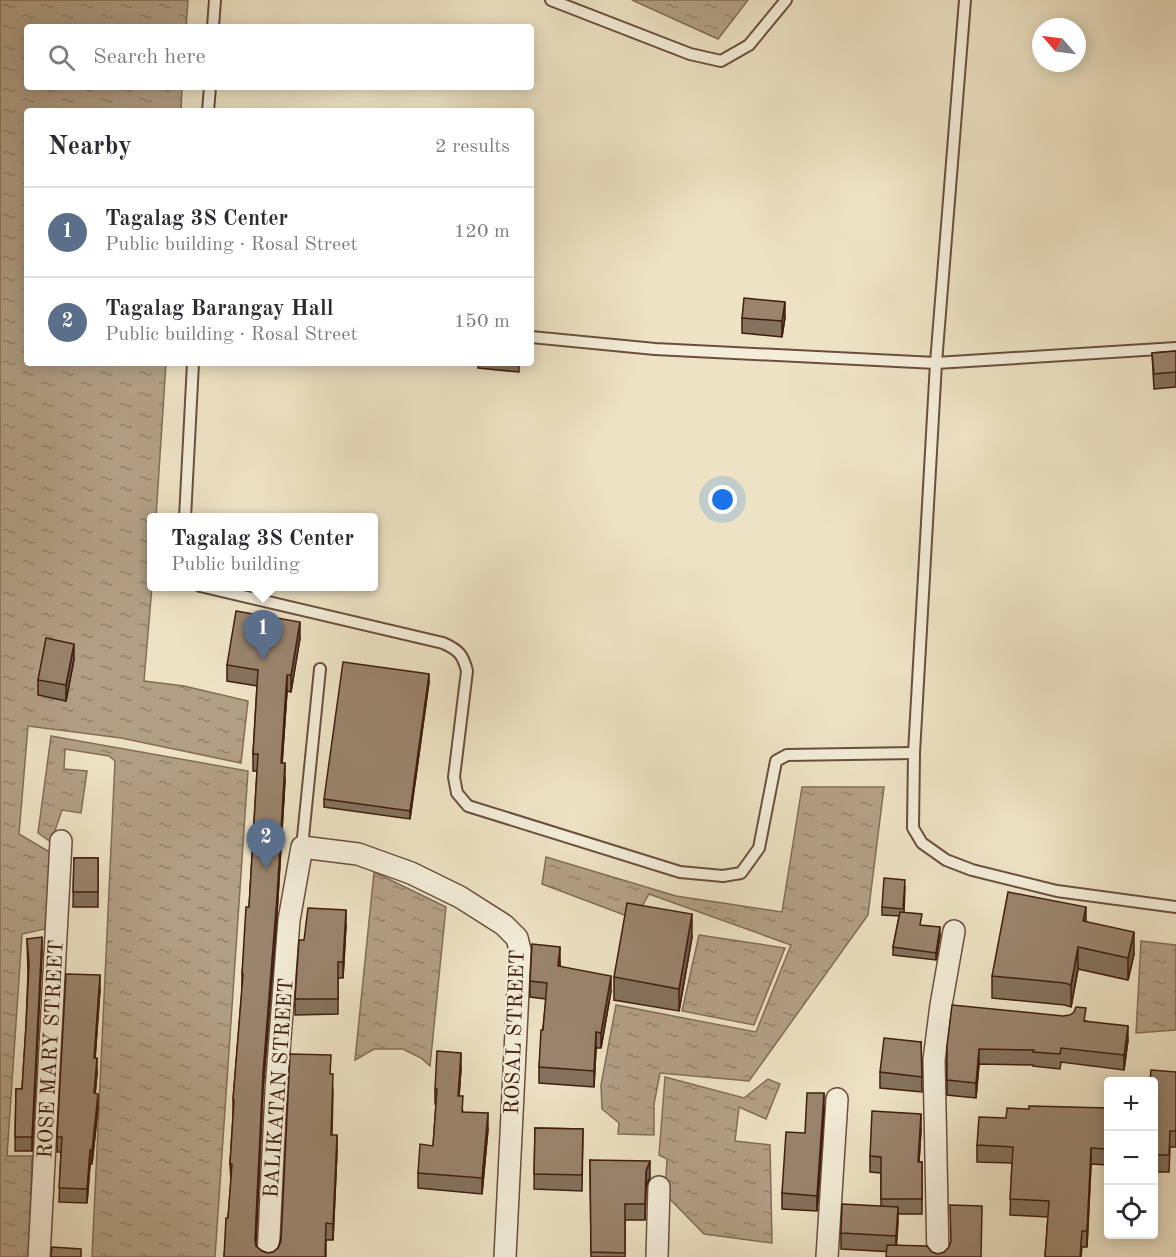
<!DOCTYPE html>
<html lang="en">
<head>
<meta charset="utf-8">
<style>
  :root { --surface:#fff; --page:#f7f7f7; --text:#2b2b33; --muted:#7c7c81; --line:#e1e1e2; --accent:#111827 }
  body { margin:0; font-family:"Old Standard TT",serif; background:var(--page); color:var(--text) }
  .controls { position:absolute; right:18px; bottom:18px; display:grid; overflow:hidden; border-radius:6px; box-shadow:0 3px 15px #0003 }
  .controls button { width:54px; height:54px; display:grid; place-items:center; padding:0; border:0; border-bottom:2px solid var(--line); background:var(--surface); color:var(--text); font:30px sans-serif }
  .compass { position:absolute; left:1032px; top:18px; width:54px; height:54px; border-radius:50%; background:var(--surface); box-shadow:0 3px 15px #0003; rotate:298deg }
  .you { position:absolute; left:723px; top:500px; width:21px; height:21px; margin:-15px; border:4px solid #fff; border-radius:50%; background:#1a73e8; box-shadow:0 0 0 9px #1a73e833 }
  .badge { display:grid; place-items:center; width:39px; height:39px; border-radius:50%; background:var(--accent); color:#fff; font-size:20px; font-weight:700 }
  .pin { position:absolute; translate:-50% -50px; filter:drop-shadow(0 2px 3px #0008) }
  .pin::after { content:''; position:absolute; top:32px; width:21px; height:18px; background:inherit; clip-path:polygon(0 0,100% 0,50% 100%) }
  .popup { position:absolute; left:147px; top:513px; width:231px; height:78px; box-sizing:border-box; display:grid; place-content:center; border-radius:6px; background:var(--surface); filter:drop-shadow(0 2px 4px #0005); font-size:20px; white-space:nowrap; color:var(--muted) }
  .popup b { font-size:22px; color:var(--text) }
  .popup::after { content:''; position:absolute; left:50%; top:100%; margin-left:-12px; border:12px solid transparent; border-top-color:var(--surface) }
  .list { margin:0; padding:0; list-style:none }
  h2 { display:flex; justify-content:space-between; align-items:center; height:78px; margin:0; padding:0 24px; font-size:26px }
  h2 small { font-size:20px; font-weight:400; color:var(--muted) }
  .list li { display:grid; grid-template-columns:39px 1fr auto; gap:18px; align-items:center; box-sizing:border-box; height:90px; padding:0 24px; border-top:2px solid var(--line) }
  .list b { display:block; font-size:22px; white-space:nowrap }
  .list p { margin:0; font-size:20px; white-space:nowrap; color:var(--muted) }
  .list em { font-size:20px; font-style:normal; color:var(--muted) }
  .icon { flex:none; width:33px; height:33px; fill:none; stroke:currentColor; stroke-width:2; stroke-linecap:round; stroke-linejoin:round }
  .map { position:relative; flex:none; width:1176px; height:1257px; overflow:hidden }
  .search { position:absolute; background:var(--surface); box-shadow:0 3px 15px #0003; left:24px; top:24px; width:510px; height:66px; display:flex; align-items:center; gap:15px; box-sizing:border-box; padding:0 21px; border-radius:6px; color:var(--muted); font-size:22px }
  .panel { position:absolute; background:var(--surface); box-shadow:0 3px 15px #0003; left:24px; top:108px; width:510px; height:258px; border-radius:6px }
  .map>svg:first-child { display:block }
</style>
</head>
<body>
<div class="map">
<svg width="1176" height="1257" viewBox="0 0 1176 1257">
  <defs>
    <pattern id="water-ripples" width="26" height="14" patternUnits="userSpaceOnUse" patternTransform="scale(1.5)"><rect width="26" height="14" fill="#b2a086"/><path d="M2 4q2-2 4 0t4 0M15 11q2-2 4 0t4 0" fill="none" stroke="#92826c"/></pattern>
  </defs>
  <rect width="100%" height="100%" fill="#ede3c4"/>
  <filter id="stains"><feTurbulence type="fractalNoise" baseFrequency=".00333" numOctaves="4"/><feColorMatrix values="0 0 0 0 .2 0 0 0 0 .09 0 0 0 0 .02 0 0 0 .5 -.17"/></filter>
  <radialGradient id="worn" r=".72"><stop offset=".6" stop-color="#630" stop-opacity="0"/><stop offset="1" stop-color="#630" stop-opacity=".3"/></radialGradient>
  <g fill="url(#water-ripples)" stroke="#846c56" stroke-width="1.5">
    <path d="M 0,0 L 188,0 L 186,27 L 27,27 L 27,87 L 182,87 L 181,111 L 27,111 L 27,363 L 166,363 L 156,517 L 152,518 L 152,586 L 144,681 L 184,686 L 248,701 L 241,763 L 121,738 L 28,726 L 19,834 L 51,853 L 45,929 L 22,934 L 7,1156 L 32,1156 L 29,1257 L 0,1257 Z"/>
    <path d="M 632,0 L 748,0 L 718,39 Z"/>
    <path d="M 51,736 L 248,771 L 215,1257 L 92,1257 L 115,761 L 109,756 L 65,749 L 64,769 L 87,771 L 81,813 L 62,810 L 51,842 L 38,833 Z"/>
    <path d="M 802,787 L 884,787 L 868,915 L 749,1081 L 660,1073 L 654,1104 L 654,1135 L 618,1134 L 619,1123 L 602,1109 L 601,1085 L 616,1005 L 756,1032 L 791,945 L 649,894 L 635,919 L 542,884 L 546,857 L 676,896 L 782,912 Z"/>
    <path d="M 374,872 L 446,907 L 430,1066 L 421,1058 L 403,1049 L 374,1049 L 355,1060 Z"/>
    <path d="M 699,935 L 785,948 L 754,1025 L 682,1011 Z"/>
    <path d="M 1141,941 L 1176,945 L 1176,1030 L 1136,1033 Z"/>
    <path d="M 665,1077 L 744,1098 L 768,1079 L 780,1084 L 766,1119 L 739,1107 L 735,1141 L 770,1145 L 772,1243 L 704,1234 L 665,1194 L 667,1159 L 659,1155 Z"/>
  </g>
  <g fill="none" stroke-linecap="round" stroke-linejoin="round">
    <g stroke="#6b4f3c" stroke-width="14">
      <g id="service">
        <path d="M 551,0 L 690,54 L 721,61 L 749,45 L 786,0"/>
        <path d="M 965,0 L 936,363 L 914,753 L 913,828 L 922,843 L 946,860 L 972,870 L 1057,891 L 1176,907"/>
        <path d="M 213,27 L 215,0"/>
        <path d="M 208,111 L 210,87"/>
        <path d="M 531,337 L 655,349 L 936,363 L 1176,348"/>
        <path d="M 185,518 L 193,363"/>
        <path d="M 200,586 L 443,643 C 459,650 463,655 467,671 L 454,777 L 457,793 L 468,806 L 680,872 L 723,876 L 741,873 L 759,848 L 776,761 L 787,755 L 914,753"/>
        <path d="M 302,847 L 320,669"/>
      </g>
    </g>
    <g stroke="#6b4f3c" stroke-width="24">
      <g id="minor">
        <path d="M 39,1257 L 61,841"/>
        <path d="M 268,1257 L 276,1091 L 289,920 L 302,847 L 358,854 L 411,873 L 460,897 L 504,925 L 517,938 L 520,950 L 505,1257"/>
        <path d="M 657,1257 L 659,1187"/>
        <path d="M 827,1257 L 837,1099"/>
        <path d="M 938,1257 L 934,1060 L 941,1005 L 954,931"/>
      </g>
    </g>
    <use href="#service" stroke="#f3edd9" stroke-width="10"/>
    <use href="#minor" stroke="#f3edd9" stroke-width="21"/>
  </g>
  <g fill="#84725e" stroke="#401e0e" stroke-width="1.5">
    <path d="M 785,317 L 782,337 L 742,333 L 742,318 Z"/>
    <path d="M 1176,351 L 1176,387 L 1154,389 L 1152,353 Z"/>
    <path d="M 478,363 L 519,363 L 519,372 L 478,368 Z"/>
    <path d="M 300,638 L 291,692 L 287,691 L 282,763 L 285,780 L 277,914 L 263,1090 L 256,1243 L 256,1246 L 262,1251 L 268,1253 L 273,1252 L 278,1248 L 331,1074 L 333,1091 L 332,1135 L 337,1151 L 333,1240 L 326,1240 L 326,1257 L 224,1257 L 228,1218 L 231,1181 L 230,1164 L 233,1117 L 233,1100 L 242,991 L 242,974 L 249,907 L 257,771 L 253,771 L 253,754 L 257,686 L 227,681 L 227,665 Z"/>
    <path d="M 74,659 L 66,701 L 38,695 L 38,680 Z"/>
    <path d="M 429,682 L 410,819 L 324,807 L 324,799 Z"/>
    <path d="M 74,858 L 98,858 L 98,907 L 73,907 Z"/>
    <path d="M 905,887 L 904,912 L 921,926 L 940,935 L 936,960 L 893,955 L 893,947 L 899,916 L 882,915 L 882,907 Z"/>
    <path d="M 1086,921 L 1134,954 L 1128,980 L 1078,969 L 1071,1007 L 1065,1005 L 992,998 L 992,976 Z"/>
    <path d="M 346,925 L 343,978 L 338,978 L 338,1014 L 295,1015 L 295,999 L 304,940 Z"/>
    <path d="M 692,937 L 679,1011 L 614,1000 L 614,977 Z"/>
    <path d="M 27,939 L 42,951 L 32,1151 L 15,1151 L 16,1089 L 22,1089 L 26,1026 L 28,974 Z"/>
    <path d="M 560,962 L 560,966 L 611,991 L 601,1048 L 596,1048 L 594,1087 L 539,1083 L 539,1067 L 546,999 L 530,997 L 530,981 Z"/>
    <path d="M 100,989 L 95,1058 L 97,1073 L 95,1093 L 98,1108 L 92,1164 L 90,1164 L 87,1203 L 59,1202 L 61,1152 L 57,1152 L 57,1137 Z"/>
    <path d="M 1086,1021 L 1128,1040 L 1124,1070 L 1061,1062 L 1060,1069 L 1033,1066 L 1033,1065 L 979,1064 L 976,1098 L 947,1095 L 947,1046 Z"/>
    <path d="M 921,1042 L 922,1092 L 880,1088 L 880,1072 Z"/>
    <path d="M 461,1068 L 459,1096 L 463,1112 L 488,1129 L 482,1194 L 418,1188 L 418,1173 L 433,1146 L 436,1104 L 435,1104 L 435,1089 Z"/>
    <path d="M 1176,1072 L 1176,1147 L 1170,1147 L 1169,1172 L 1154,1172 L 1154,1082 Z"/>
    <path d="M 1108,1108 L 1108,1165 L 1091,1164 L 1087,1247 L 1082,1247 L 1081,1257 L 1045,1257 L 1048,1217 L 1010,1215 L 1012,1163 L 977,1162 L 977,1145 L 1006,1118 L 1029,1109 Z"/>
    <path d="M 824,1109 L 817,1211 L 782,1209 L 782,1193 L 805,1133 Z"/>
    <path d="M 535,1128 L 583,1129 L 582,1191 L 534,1189 Z"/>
    <path d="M 921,1129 L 919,1162 L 922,1162 L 922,1214 L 898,1214 L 896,1245 L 938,1254 L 982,1257 L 841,1249 L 841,1233 L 881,1206 L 881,1173 L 870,1172 L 870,1156 Z"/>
    <path d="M 590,1160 L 650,1177 L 646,1187 L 645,1220 L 625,1220 L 625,1257 L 591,1257 Z"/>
  </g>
  <g fill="#6c5c4c" stroke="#401e0e" stroke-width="1.5">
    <path d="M 785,302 L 785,317 L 782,337 L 782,321 Z"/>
    <path d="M 300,622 L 300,638 L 291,692 L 291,675 Z"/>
    <path d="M 74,644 L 74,659 L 66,701 L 66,685 Z"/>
    <path d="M 429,674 L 429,682 L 410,819 L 410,811 Z"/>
    <path d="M 287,675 L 287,691 L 281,780 L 281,763 Z"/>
    <path d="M 285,763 L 285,780 L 277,914 L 263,1090 L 255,1256 L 263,1073 Z"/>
    <path d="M 1086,907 L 1086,929 L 1083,921 Z"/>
    <path d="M 346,910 L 346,925 L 343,978 L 343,962 Z"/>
    <path d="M 692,914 L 692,937 L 679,1011 L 679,989 Z"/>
    <path d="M 940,927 L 940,935 L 936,960 L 936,953 Z"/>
    <path d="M 1134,932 L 1134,954 L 1128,980 L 1128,958 Z"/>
    <path d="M 42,937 L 42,951 L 32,1151 L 32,1137 Z"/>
    <path d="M 560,947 L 560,962 L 558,982 L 558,966 Z"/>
    <path d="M 1078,947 L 1078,969 L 1071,1007 L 1071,985 Z"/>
    <path d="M 100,975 L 100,989 L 94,1073 L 94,1058 Z"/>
    <path d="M 611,976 L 611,991 L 601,1048 L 601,1033 Z"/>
    <path d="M 1128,1026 L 1128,1040 L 1124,1070 L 1124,1055 Z"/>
    <path d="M 596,1032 L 596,1048 L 594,1087 L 594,1071 Z"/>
    <path d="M 979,1049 L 979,1064 L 976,1098 L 976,1083 Z"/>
    <path d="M 461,1053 L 461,1068 L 458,1111 L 458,1096 Z"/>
    <path d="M 97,1058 L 97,1073 L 94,1108 L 94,1093 Z"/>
    <path d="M 824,1093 L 824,1109 L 817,1211 L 817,1196 Z"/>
    <path d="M 98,1094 L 98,1108 L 92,1164 L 92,1150 Z"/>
    <path d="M 488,1113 L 488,1129 L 482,1194 L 482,1178 Z"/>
    <path d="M 921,1114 L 921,1129 L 918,1178 L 918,1162 Z"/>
    <path d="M 337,1135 L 337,1151 L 333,1240 L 333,1224 Z"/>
    <path d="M 1091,1148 L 1091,1164 L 1087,1247 L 1087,1231 Z"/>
    <path d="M 90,1150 L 90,1164 L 87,1203 L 87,1189 Z"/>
    <path d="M 650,1161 L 650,1177 L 646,1187 L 645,1220 L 646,1171 Z"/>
    <path d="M 898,1207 L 898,1223 L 896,1252 L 896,1236 Z"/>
  </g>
  <g fill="#9a846d" stroke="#401e0e" stroke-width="1.5">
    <path d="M 744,298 L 785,302 L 782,321 L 742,318 Z"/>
    <path d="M 1176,351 L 1176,372 L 1154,374 L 1152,353 Z"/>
    <path d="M 236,611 L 300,622 L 291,675 L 287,675 L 281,763 L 285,763 L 277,897 L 263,1073 L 255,1240 L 256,1246 L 262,1251 L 268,1253 L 273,1252 L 278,1248 L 281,1241 L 290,1054 L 331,1055 L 330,1074 L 333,1074 L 331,1135 L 337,1135 L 333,1224 L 326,1223 L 325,1257 L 224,1257 L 226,1218 L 228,1218 L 232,1164 L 230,1164 L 234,1100 L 233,1100 L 243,974 L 242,974 L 246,907 L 249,907 L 258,754 L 253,754 L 258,670 L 227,665 Z"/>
    <path d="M 46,638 L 74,644 L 66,685 L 38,680 Z"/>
    <path d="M 343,662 L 429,674 L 410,811 L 324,799 Z"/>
    <path d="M 74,858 L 98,858 L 98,892 L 73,892 Z"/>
    <path d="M 884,878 L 905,880 L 903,909 L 882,907 Z"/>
    <path d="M 1008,892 L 1086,907 L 1083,921 L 1134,932 L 1128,958 L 1078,947 L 1071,985 L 1065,983 L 992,976 Z"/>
    <path d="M 627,903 L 692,914 L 679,989 L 614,977 Z"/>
    <path d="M 308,908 L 346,910 L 343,962 L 338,962 L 338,999 L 295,999 L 299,940 L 304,940 Z"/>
    <path d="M 900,912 L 922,914 L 920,925 L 940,927 L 936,953 L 893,947 Z"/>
    <path d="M 42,937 L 32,1137 L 15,1137 L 16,1089 L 22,1089 L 26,1026 L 29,964 L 27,939 Z"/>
    <path d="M 532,944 L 560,947 L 558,966 L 611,976 L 601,1033 L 596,1032 L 594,1071 L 539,1067 L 541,1030 L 543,1030 L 547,983 L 530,981 Z"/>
    <path d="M 66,974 L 100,975 L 94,1058 L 97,1058 L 94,1093 L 98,1094 L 92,1150 L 90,1150 L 87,1189 L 59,1188 L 62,1137 L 57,1137 Z"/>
    <path d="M 952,1005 L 1063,1016 L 1070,1015 L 1074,1012 L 1076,1007 L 1086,1008 L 1084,1021 L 1128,1026 L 1124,1055 L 1061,1048 L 1060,1054 L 1033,1052 L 1034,1050 L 979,1049 L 976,1083 L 947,1080 L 947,1046 Z"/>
    <path d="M 884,1038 L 921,1042 L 922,1077 L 880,1072 Z"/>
    <path d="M 437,1051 L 461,1053 L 458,1096 L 463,1096 L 462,1112 L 488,1113 L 482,1178 L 418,1173 L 420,1144 L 433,1146 L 437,1089 L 435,1089 Z"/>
    <path d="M 1151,1070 L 1176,1072 L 1176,1131 L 1170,1131 L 1169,1155 L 1154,1155 L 1154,1082 L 1150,1082 Z"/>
    <path d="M 807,1093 L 824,1093 L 817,1196 L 782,1193 L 786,1132 L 805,1133 Z"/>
    <path d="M 1029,1106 L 1108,1108 L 1108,1149 L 1091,1148 L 1087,1231 L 1082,1231 L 1080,1257 L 1045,1257 L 1049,1201 L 1010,1199 L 1013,1147 L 977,1145 L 979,1117 L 1006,1118 L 1007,1108 L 1029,1109 Z"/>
    <path d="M 872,1111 L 921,1114 L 918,1162 L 922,1162 L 922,1199 L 881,1199 L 881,1157 L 870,1156 Z"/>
    <path d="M 535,1128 L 583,1129 L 582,1175 L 534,1174 Z"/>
    <path d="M 590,1160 L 650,1161 L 646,1171 L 645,1204 L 625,1204 L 625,1253 L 591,1252 Z"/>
    <path d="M 842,1204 L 898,1207 L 896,1236 L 841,1233 Z"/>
    <path d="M 950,1205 L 982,1206 L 981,1257 L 886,1257 L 887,1245 L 927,1246 L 932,1252 L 938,1254 L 944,1252 L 949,1247 L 951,1241 Z"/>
    <path d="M 52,1247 L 81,1249 L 81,1257 L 51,1257 Z"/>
  </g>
  <g text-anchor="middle" stroke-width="4.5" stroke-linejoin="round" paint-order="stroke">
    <g font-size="21" fill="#401e0e" stroke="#f3edd9">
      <text transform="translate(514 1032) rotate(-88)" y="7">ROSAL STREET</text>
      <text transform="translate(50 1049) rotate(-87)" y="7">ROSE MARY STREET</text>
      <text transform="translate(278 1088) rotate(-86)" y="7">BALIKATAN STREET</text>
    </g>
  </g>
  <rect width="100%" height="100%" filter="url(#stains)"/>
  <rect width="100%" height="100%" fill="url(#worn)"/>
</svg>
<div class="controls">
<button>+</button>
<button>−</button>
<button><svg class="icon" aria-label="locate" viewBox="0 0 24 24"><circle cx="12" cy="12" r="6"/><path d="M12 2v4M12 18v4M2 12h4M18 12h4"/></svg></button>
</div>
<svg class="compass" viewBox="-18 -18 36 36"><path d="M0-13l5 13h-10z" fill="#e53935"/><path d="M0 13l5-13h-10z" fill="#7c7c81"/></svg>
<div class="you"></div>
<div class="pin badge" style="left:263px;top:660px;background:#5c6f8a">1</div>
<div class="popup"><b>Tagalag 3S Center</b>Public building</div>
<div class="pin badge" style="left:266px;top:869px;background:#5c6f8a">2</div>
<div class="search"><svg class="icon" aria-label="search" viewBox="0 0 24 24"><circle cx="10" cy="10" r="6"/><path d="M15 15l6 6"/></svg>Search here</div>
<section class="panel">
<h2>Nearby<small>2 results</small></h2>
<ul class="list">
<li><span class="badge" style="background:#5c6f8a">1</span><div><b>Tagalag 3S Center</b><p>Public building · Rosal Street</p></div><em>120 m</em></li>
<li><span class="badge" style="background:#5c6f8a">2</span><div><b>Tagalag Barangay Hall</b><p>Public building · Rosal Street</p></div><em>150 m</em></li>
</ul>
</section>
</div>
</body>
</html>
